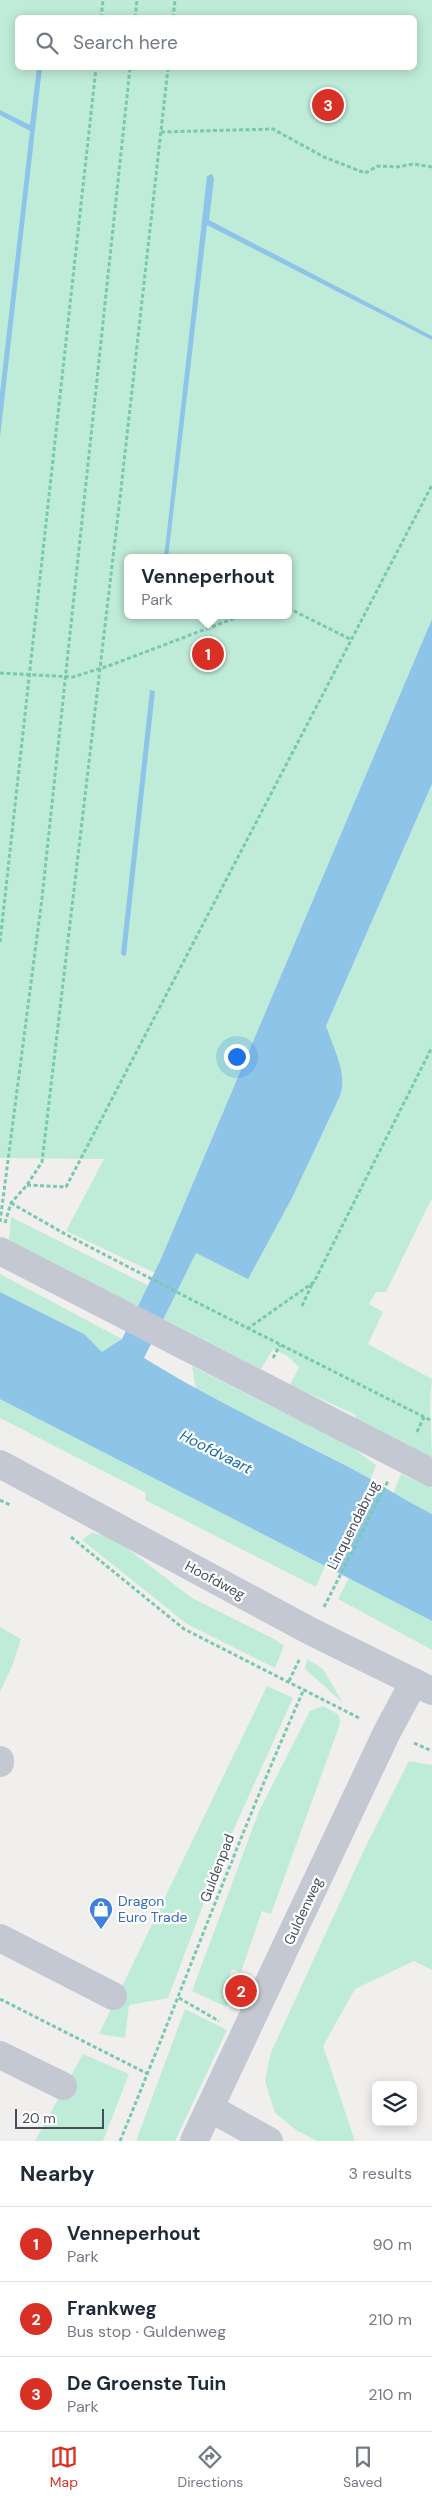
<!DOCTYPE html>
<html lang="en">
<head>
<meta charset="utf-8">
<style>
  :root { --surface:#fff; --page:#f2f2f3; --text:#1f2937; --muted:#747a83; --line:#e0e1e3; --accent:#d93025 }
  body { margin:0; font-family:"DM Sans",sans-serif; background:var(--page); color:var(--text) }
  .controls { position:absolute; right:15px; bottom:15px; display:grid; overflow:hidden; border-radius:8px; box-shadow:0 2px 12px #0003 }
  .controls button { width:45px; height:45px; display:grid; place-items:center; padding:0; border:0; border-bottom:1px solid var(--line); background:var(--surface); color:var(--text); font:25px sans-serif }
  .scale { position:absolute; left:15px; bottom:12px; width:89px; box-sizing:border-box; padding-left:5px; border:2px solid #474e5b; border-top:0; font-size:14px; line-height:18px; white-space:nowrap; color:#474e5b; -webkit-text-stroke:4px #fff; paint-order:stroke }
  .you { position:absolute; left:236px; top:1056px; width:18px; height:18px; margin:-12px; border:4px solid #fff; border-radius:50%; background:#1a73e8; box-shadow:0 0 0 8px #1a73e833 }
  .badge { display:grid; place-items:center; width:32px; height:32px; border-radius:50%; background:var(--accent); color:#fff; font-size:16px; font-weight:700 }
  .pin { position:absolute; translate:-50% -50%; border:2px solid #fff; box-shadow:0 1px 5px #0006 }
  .popup { position:absolute; left:124px; top:554px; width:168px; height:65px; box-sizing:border-box; display:grid; place-content:center; border-radius:8px; background:var(--surface); filter:drop-shadow(0 1px 4px #0005); font-size:16px; white-space:nowrap; color:var(--muted) }
  .popup b { font-size:19px; color:var(--text) }
  .popup::after { content:''; position:absolute; left:50%; top:100%; margin-left:-10px; border:10px solid transparent; border-top-color:var(--surface) }
  .list { margin:0; padding:0; list-style:none }
  h2 { display:flex; justify-content:space-between; align-items:center; height:65px; margin:0; padding:0 20px; font-size:21px }
  h2 small { font-size:16px; font-weight:400; color:var(--muted) }
  .list li { display:grid; grid-template-columns:32px 1fr auto; gap:15px; align-items:center; box-sizing:border-box; height:75px; padding:0 20px; border-top:1px solid var(--line) }
  .list b { display:block; font-size:19px; white-space:nowrap }
  .list p { margin:0; font-size:16px; white-space:nowrap; color:var(--muted) }
  .list em { font-size:16px; font-style:normal; color:var(--muted) }
  .icon { flex:none; width:28px; height:28px; fill:none; stroke:currentColor; stroke-width:2; stroke-linecap:round; stroke-linejoin:round }
  .map { position:relative; flex:none; width:432px; height:2141px; overflow:hidden }
  .search { position:absolute; background:var(--surface); box-shadow:0 2px 12px #0003; left:15px; right:15px; top:15px; height:55px; display:flex; align-items:center; gap:12px; box-sizing:border-box; padding:0 18px; border-radius:8px; color:var(--muted); font-size:19px }
  .sheet { height:290px; background:var(--surface) }
  nav { display:flex; justify-content:space-around; align-items:center; box-sizing:border-box; height:70px; border-top:1px solid var(--line); background:var(--surface); font-size:14px; color:var(--muted) }
  nav a { display:grid; justify-items:center; gap:2px }
  nav .on { color:var(--accent) }
  .map>svg:first-child { display:block }
</style>
</head>
<body>
<div class="map">
<svg width="432" height="2141" viewBox="0 0 432 2141">
  <rect width="100%" height="100%" fill="#f1efee"/>
  <g fill="#bfecd9" fill-rule="evenodd">
    <path d="M 0,0 L 432,0 L 432,619 L 155,1273 L 66,1231 L 104,1159 L 0,1158 ZM 18,18 L 414,18 L 414,68 L 18,68 ZM 128,558 L 288,558 L 288,615 L 128,615 Z"/>
    <path d="M 432,784 L 432,1198 L 386,1292 L 376,1292 L 369,1304 L 383,1312 L 368,1344 L 432,1379 L 430,1401 L 432,1458 L 355,1420 L 356,1415 L 290,1385 L 299,1367 L 287,1356 L 273,1349 L 261,1369 L 9,1240 L 11,1217 L 173,1298 L 196,1253 L 248,1278 L 292,1198 L 340,1096 L 326,1026 Z"/>
    <path d="M 0,1274 L 122,1339 L 102,1353 L 84,1334 L 0,1292 Z"/>
    <path d="M 192,1366 L 352,1447 L 376,1465 L 370,1481 L 342,1463 L 196,1390 Z"/>
    <path d="M 0,1397 L 325,1566 L 316,1587 L 145,1500 L 146,1493 L 0,1418 Z"/>
    <path d="M 401,1474 L 432,1488 L 432,1514 L 393,1494 Z"/>
    <path d="M 91,1533 L 111,1536 L 192,1598 L 276,1640 L 284,1646 L 275,1668 L 187,1624 L 82,1540 Z"/>
    <path d="M 349,1578 L 432,1621 L 432,1650 L 338,1599 Z"/>
    <path d="M 0,1627 L 21,1639 L 13,1664 L 0,1692 Z"/>
    <path d="M 307,1659 L 323,1669 L 343,1703 L 305,1669 Z"/>
    <path d="M 267,1686 L 293,1698 L 220,1860 L 168,1998 L 129,2005 L 125,2038 L 99,2034 Z"/>
    <path d="M 323,1706 L 339,1715 L 340,1724 L 271,1914 L 262,1911 L 241,1972 L 232,1969 L 223,1995 L 231,1998 L 226,2007 L 192,1991 L 259,1811 L 310,1711 Z"/>
    <path d="M 409,1761 L 432,1765 L 432,1970 L 414,1961 L 355,1989 L 323,2046 L 355,2141 L 317,2141 L 296,2130 L 275,2113 L 265,2081 L 271,2052 L 365,1848 Z"/>
    <path d="M 185,2009 L 227,2030 L 175,2141 L 136,2141 Z"/>
    <path d="M 83,2054 L 129,2074 L 103,2141 L 35,2141 Z"/>
  </g>
  <g fill="#8ec4e7">
    <path d="M 37,68 L 42,68 L 0,437 L 0,393 L 30,131 L 0,115 L 0,110 L 30,125 Z"/>
    <path d="M 212,174 L 214,179 L 209,220 L 432,336 L 432,340 L 207,225 L 168,558 L 164,558 L 207,176 Z"/>
    <path d="M 432,619 L 432,784 L 326,1026 C 333,1047 348,1074 340,1096 L 292,1198 L 248,1279 L 196,1253 L 144,1358 C 207,1397 273,1428 339,1462 C 371,1478 400,1498 432,1514 L 432,1621 L 0,1399 L 0,1292 L 84,1334 L 102,1352 L 122,1339 L 160,1261 Z"/>
    <path d="M 150,690 L 155,691 L 126,955 L 124,956 L 121,954 Z"/>
  </g>
  <g fill="none" stroke-linecap="round" stroke-linejoin="round">
    <g stroke="#79c8b0" stroke-width="3" stroke-dasharray="4 2.5" stroke-linecap="butt">
      <path d="M 101,18 L 103,0"/>
      <path d="M 135,18 L 137,0"/>
      <path d="M 173,18 L 175,0"/>
      <path d="M 161,132 L 273,129 L 324,157 L 365,173 L 378,166 L 397,167 L 413,164 L 432,167"/>
      <path d="M 288,608 L 350,639"/>
      <path d="M 0,673 L 73,677 L 111,665 L 243,615"/>
      <path d="M 0,942 L 96,68"/>
      <path d="M 27,1185 L 66,1187 L 432,485"/>
      <path d="M 11,1203 L 65,1234 L 194,1301 L 432,1421"/>
      <path d="M 0,1222 L 42,898 L 130,68"/>
      <path d="M 5,1223 L 11,1203 L 27,1185 L 42,1162 L 120,498 L 168,68"/>
      <path d="M 302,1306 L 313,1282"/>
      <path d="M 247,1329 L 314,1282 L 432,1047"/>
      <path d="M 273,1358 L 280,1345"/>
      <path d="M 417,1432 L 424,1417"/>
      <path d="M 0,1500 L 10,1505"/>
      <path d="M 71,1537 L 184,1629 L 361,1719"/>
      <path d="M 324,1607 L 388,1481"/>
      <path d="M 289,1681 L 300,1658"/>
      <path d="M 414,1743 L 432,1751"/>
      <path d="M 179,1998 L 219,2021"/>
      <path d="M 0,1999 L 148,2074"/>
      <path d="M 120,2141 C 182,1991 238,1838 304,1689"/>
    </g>
    <g stroke="#c3c8d3" stroke-width="28">
      <path d="M 0,1251 L 432,1473"/>
      <path d="M 0,1464 L 312,1632 L 432,1691"/>
      <path d="M 0,1760 L 0,1763"/>
      <path d="M 0,1938 L 113,1996"/>
      <path d="M 0,2055 L 63,2086"/>
      <path d="M 210,2108 L 269,2141"/>
      <path d="M 194,2141 L 387,1732 L 414,1682"/>
    </g>
  </g>
  <defs>
    <g id="shop-pin" transform="scale(1.25)"><path d="M0 17L-7.5 6A9.5 9.5 0 1 1 7.5 6Z" fill="#3f7fe0" stroke="#fff"/><path d="M-5-2.5h2.3a2.7 3.5 0 0 1 5.4 0H5L5.5 6h-11ZM-1.5-2.5h3a1.5 2.3 0 0 0-3 0Z" fill="#fff"/></g>
  </defs>
  <g fill-rule="evenodd">
    <use href="#shop-pin" x="101" y="1909"/>
  </g>
  <g text-anchor="middle" stroke-width="4.5" stroke-linejoin="round" paint-order="stroke">
    <g font-size="14" fill="#474e5b" stroke="#fff">
      <text transform="translate(353 1525) rotate(-63)" y="5">Linquendabrug</text>
      <text transform="translate(215 1580) rotate(28)" y="5">Hoofdweg</text>
      <text transform="translate(217 1868) rotate(-69)" y="5">Guldenpad</text>
      <text transform="translate(303 1911) rotate(-65)" y="5">Guldenweg</text>
    </g>
    <g font-size="14" fill="#366cbe" stroke="#fff" text-anchor="start">
      <text x="118" y="1906">Dragon<tspan x="118" dy="16">Euro Trade</tspan></text>
    </g>
    <g font-size="15" font-style="italic" fill="#146aa1" stroke="#fff">
      <text transform="translate(216 1452) rotate(27)" y="5">Hoofdvaart</text>
    </g>
  </g>
</svg>
<div class="controls">
<button><svg class="icon" aria-label="layers" viewBox="0 0 24 24"><path d="M12 4l9 5-9 5-9-5zM3 14l9 5 9-5"/></svg></button>
</div>
<div class="scale">20 m</div>
<div class="you"></div>
<div class="pin badge" style="left:208px;top:654px">1</div>
<div class="popup"><b>Venneperhout</b>Park</div>
<div class="pin badge" style="left:241px;top:1991px">2</div>
<div class="pin badge" style="left:328px;top:105px">3</div>
<div class="search"><svg class="icon" aria-label="search" viewBox="0 0 24 24"><circle cx="10" cy="10" r="6"/><path d="M15 15l6 6"/></svg>Search here</div>
</div>
<section class="sheet">
<h2>Nearby<small>3 results</small></h2>
<ul class="list">
<li><span class="badge">1</span><div><b>Venneperhout</b><p>Park</p></div><em>90 m</em></li>
<li><span class="badge">2</span><div><b>Frankweg</b><p>Bus stop · Guldenweg</p></div><em>210 m</em></li>
<li><span class="badge">3</span><div><b>De Groenste Tuin</b><p>Park</p></div><em>210 m</em></li>
</ul>
</section>
<nav>
<a class="on"><svg class="icon" aria-label="map" viewBox="0 0 24 24"><path d="M3 6l6-2 6 2 6-2v14l-6 2-6-2-6 2zM9 4v14M15 6v14"/></svg>Map</a>
<a><svg class="icon" aria-label="directions" viewBox="0 0 24 24"><path d="M12 3l9 9-9 9-9-9zM9 14v-3h6M13 9l2 2-2 2"/></svg>Directions</a>
<a><svg class="icon" aria-label="saved" viewBox="0 0 24 24"><path d="M7 4h10v16l-5-4-5 4z"/></svg>Saved</a>
</nav>
</body>
</html>
